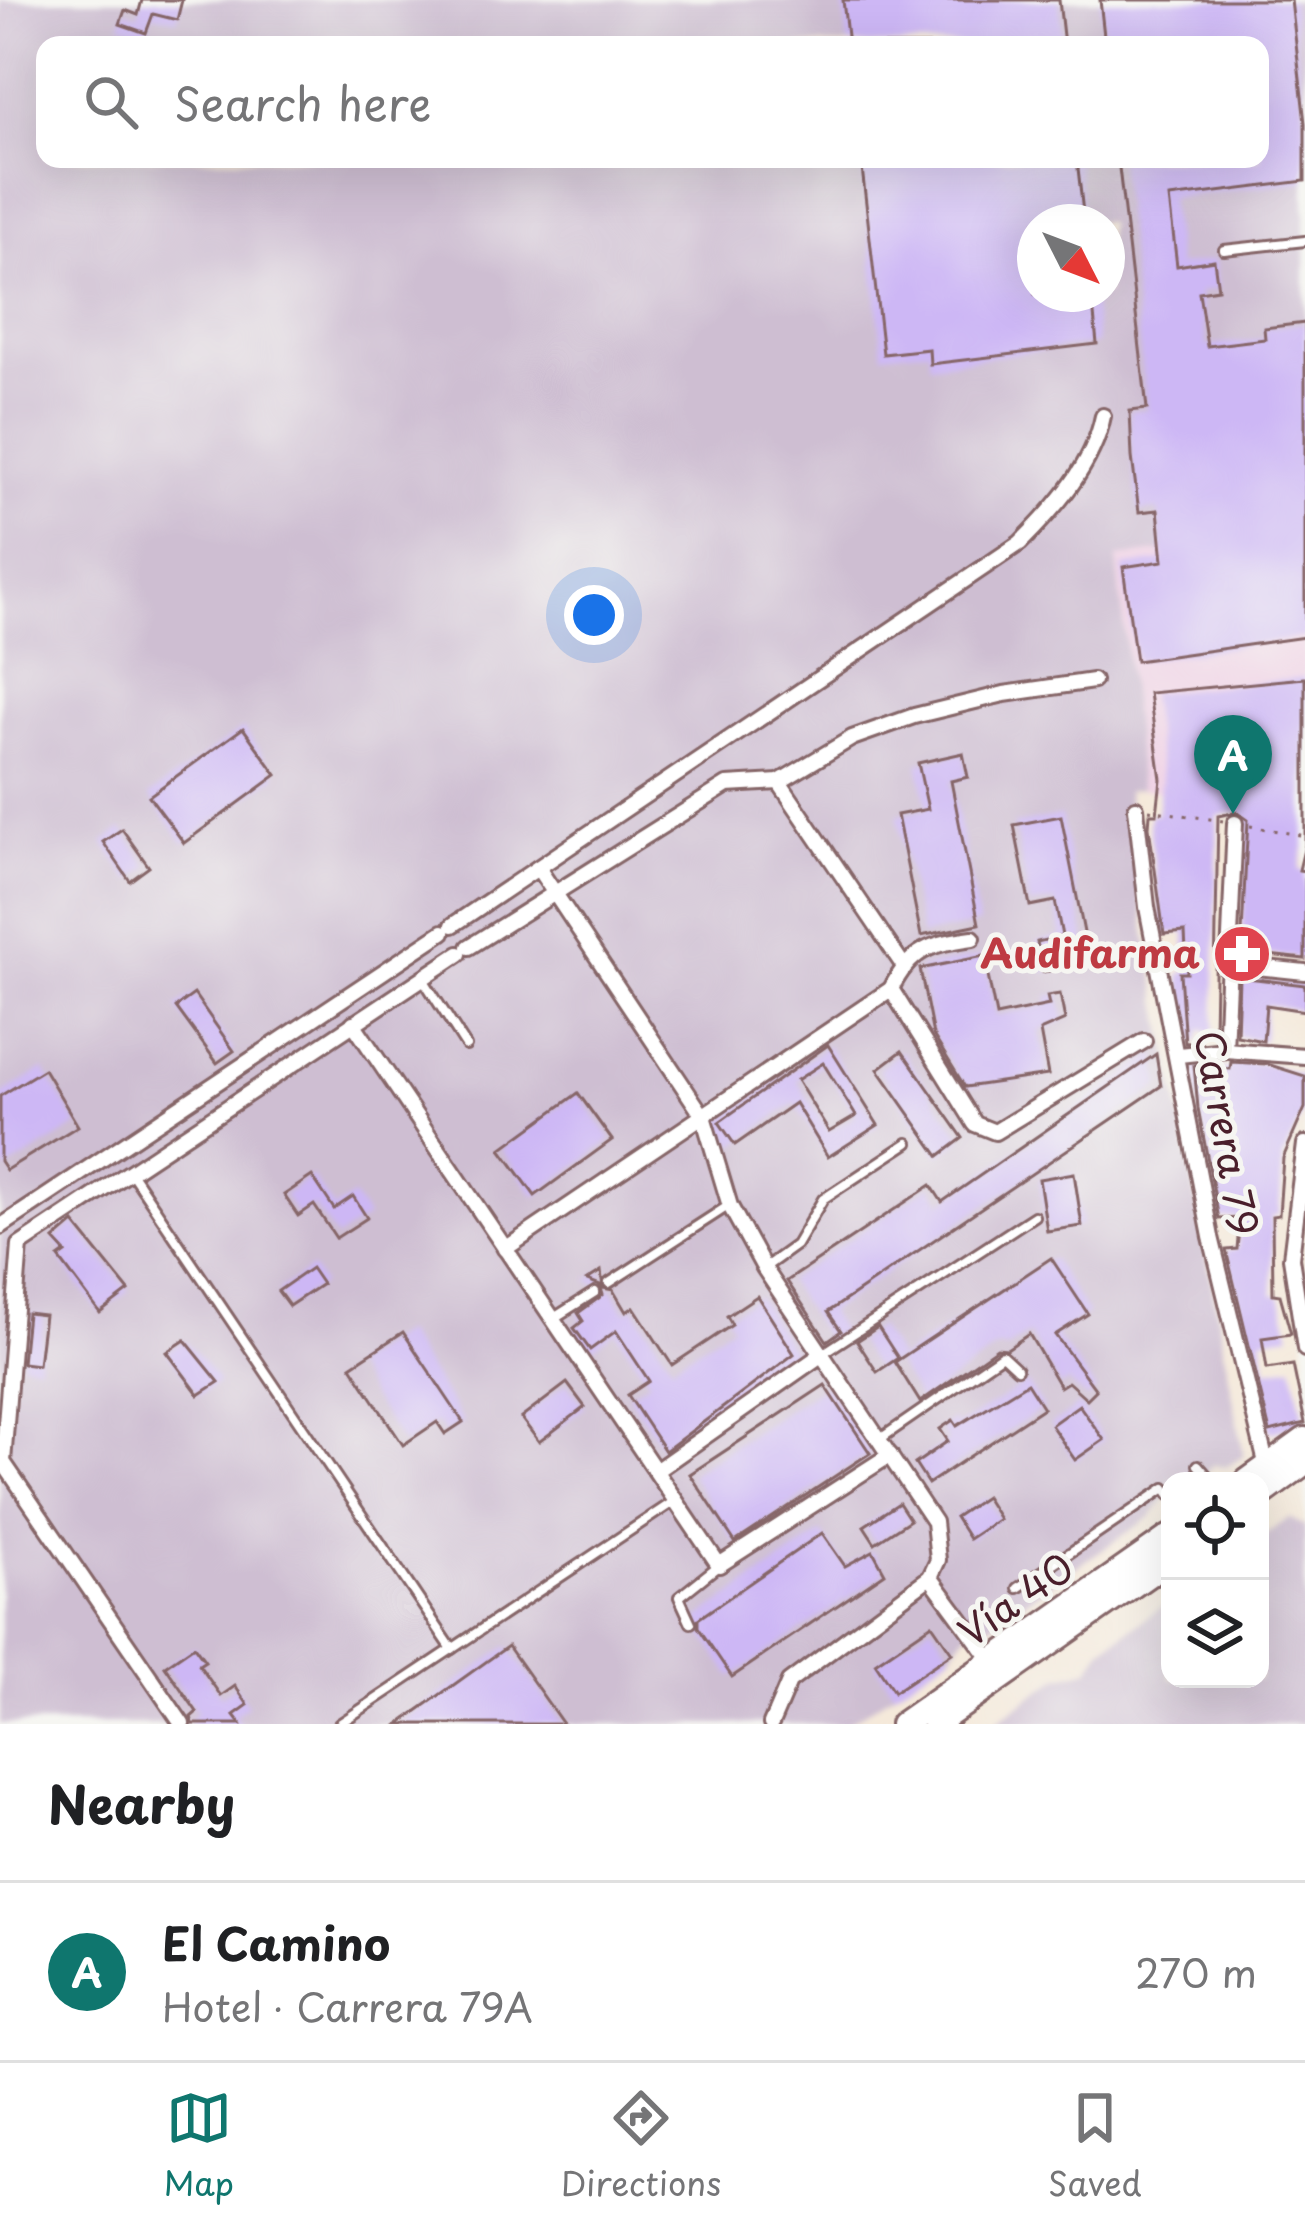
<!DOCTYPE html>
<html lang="en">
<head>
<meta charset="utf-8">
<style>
  :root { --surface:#fff; --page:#f6f6f6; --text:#202124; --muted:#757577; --line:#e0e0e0; --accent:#0f766e }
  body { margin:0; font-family:"Playpen Sans",sans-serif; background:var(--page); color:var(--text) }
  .controls { position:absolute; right:36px; bottom:36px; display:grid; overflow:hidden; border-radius:24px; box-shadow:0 12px 48px #0002 }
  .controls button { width:108px; height:108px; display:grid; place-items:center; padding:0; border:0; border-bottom:3px solid var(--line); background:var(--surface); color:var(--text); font:60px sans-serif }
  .compass { position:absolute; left:1017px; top:204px; width:108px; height:108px; border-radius:50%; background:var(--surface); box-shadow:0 12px 48px #0002; rotate:132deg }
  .you { position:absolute; left:594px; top:615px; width:42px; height:42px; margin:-30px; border:9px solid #fff; border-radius:50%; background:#1a73e8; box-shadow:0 0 0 18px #1a73e833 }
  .badge { display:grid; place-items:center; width:78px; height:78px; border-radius:50%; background:var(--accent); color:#fff; font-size:39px; font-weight:700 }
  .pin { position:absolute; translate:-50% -99px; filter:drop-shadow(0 3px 6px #0008) }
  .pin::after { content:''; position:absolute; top:63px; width:42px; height:36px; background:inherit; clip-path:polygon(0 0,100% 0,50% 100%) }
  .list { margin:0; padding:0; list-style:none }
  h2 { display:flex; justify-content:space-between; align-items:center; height:156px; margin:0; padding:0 48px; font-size:51px }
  h2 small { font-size:39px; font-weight:400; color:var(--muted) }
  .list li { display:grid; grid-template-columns:78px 1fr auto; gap:36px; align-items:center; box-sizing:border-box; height:180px; padding:0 48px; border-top:3px solid var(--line) }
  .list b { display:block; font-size:45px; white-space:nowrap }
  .list p { margin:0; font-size:39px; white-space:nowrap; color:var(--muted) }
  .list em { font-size:39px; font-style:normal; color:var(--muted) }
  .icon { flex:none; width:66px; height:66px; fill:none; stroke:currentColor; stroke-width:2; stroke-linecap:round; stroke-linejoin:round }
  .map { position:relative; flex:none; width:1305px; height:1724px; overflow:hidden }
  .search { position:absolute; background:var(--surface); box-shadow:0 12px 48px #0002; left:36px; right:36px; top:36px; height:132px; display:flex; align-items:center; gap:30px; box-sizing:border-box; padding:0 42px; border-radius:24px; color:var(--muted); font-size:45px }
  .sheet { height:336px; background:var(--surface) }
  nav { display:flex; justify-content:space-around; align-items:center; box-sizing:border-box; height:168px; border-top:3px solid var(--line); background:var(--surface); font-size:33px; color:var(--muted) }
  nav a { display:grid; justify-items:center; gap:6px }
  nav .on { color:var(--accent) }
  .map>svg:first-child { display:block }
</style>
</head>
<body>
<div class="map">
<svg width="1305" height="1724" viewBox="0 0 1305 1724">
  <rect width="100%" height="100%" fill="#f6f6f2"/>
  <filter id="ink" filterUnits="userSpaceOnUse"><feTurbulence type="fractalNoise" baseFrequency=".00833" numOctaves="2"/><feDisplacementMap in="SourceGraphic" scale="24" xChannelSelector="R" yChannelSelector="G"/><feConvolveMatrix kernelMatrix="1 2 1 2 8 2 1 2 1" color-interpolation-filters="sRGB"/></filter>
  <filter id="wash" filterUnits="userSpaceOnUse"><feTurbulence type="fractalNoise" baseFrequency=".004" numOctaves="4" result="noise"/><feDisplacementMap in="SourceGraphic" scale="48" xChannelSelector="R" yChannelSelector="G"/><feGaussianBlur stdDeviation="2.7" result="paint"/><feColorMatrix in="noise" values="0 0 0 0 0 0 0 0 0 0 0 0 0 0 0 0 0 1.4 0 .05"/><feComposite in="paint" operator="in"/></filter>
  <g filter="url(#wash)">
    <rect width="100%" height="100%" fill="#f5e9da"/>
    <path fill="#f0d0e5" d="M 1305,529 L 1305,809 L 1140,789 L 1117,557 Z"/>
    <g fill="#cebed2" fill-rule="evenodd">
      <path d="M 0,0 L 1305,0 L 1305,529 L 1117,558 L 1140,789 L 1127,791 L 1145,927 L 1244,1456 L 1226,1467 L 1214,1465 L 1196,1481 L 1170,1481 L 1170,1493 L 1151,1517 L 982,1630 L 975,1622 L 952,1653 L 847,1724 L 0,1724 ZM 45,45 L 1260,45 L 1260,159 L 45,159 ZM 1035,222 L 1107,222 L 1107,294 L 1035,294 Z"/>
      <path d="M 1289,1518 L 1305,1526 L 1305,1724 L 993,1724 L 1059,1677 L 1090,1669 L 1102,1649 L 1170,1601 L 1170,1679 L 1260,1679 L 1260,1538 Z"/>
    </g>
    <g id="blocks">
      <g fill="#cdb7f5" fill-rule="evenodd">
        <path d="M 142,0 L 182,0 L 177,20 L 153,14 L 146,33 L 120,24 L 125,10 L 138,15 Z"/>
        <path d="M 843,0 L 1059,0 L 1064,45 L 848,45 Z"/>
        <path d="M 1100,0 L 1291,0 L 1305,123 L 1305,181 L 1169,198 L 1177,266 L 1214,260 L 1218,289 L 1199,292 L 1207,346 L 1265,339 L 1264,328 L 1305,323 L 1305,637 L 1136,661 L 1123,567 L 1163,561 L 1158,510 L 1139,512 L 1132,457 L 1130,411 L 1147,409 L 1118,159 L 1260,159 L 1260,45 L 1105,45 Z"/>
        <path d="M 861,159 L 1077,159 L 1084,222 L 1035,222 L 1035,294 L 1092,294 L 1097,344 L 930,364 L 929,349 L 883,354 Z"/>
        <path d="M 1305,678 L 1305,845 L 1299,870 L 1305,871 L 1305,959 L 1241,952 L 1248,820 L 1237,812 L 1218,816 L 1214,1032 L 1201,1030 L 1198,1042 L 1185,1043 L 1180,973 L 1187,973 L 1185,932 L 1164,934 L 1149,827 L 1150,814 L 1157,814 L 1161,779 L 1149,693 Z"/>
        <path d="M 243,728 L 277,775 L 184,843 L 149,796 Z"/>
        <path d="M 963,753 L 968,777 L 951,781 L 979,924 L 921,936 L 897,815 L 928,809 L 918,763 Z"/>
        <path d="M 1061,816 L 1090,963 L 1043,972 L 1037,942 L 1062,936 L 1055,901 L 1030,906 L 1014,825 Z"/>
        <path d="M 122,829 L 149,867 L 130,881 L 103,842 Z"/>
        <path d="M 984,956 L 996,1016 L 1049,1005 L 1047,996 L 1060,994 L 1065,1020 L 1040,1031 L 1048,1075 L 965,1087 L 933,1035 L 920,969 Z"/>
        <path d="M 1239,977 L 1305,985 L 1305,1011 L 1266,1005 L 1263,1041 L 1237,1036 Z"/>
        <path d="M 194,994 L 234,1051 L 217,1063 L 176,1007 Z"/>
        <path d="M 828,1045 L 878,1125 L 828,1157 L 795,1103 L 735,1145 L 719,1122 ZM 823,1063 L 856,1116 L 829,1132 L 797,1080 Z"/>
        <path d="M 902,1051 L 963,1138 L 939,1156 L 878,1069 Z"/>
        <path d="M 1156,1054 L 1161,1086 L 828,1312 L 841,1331 L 827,1341 L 787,1281 L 931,1185 L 942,1202 Z"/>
        <path d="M 1214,1062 L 1214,1068 L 1230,1069 L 1231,1062 L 1267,1064 L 1305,1076 L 1305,1108 L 1283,1158 L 1279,1215 L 1272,1216 L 1273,1294 L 1280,1295 L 1291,1334 L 1262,1338 L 1267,1369 L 1293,1365 L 1305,1423 L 1270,1432 L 1226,1250 L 1237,1249 L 1240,1218 L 1219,1219 L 1198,1108 L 1194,1065 Z"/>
        <path d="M 44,1069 L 78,1126 L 6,1170 L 0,1161 L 0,1096 Z"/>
        <path d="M 578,1093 L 612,1140 L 535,1196 L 501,1149 Z"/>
        <path d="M 1074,1173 L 1082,1226 L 1047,1231 L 1039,1179 Z"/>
        <path d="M 312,1176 L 334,1209 L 353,1196 L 367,1218 L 336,1238 L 314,1205 L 298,1216 L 284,1195 Z"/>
        <path d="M 74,1223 L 129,1291 L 100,1313 L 59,1258 L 66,1253 L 54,1240 Z"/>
        <path d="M 1051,1258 L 1088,1314 L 1055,1335 L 1096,1390 L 1087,1399 L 1068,1382 L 1060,1387 L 1029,1334 L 1007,1349 L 997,1348 L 920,1402 L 895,1362 Z"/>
        <path d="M 311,1268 L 322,1284 L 289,1306 L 278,1291 Z"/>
        <path d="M 601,1271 L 603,1288 L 613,1290 L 626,1312 L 634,1307 L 672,1365 L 732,1325 L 727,1316 L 757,1296 L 794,1354 L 665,1451 L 628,1395 L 649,1381 L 616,1331 L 590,1350 L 574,1328 L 583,1321 L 578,1313 L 603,1295 L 600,1285 L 587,1280 Z"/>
        <path d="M 27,1313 L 44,1315 L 38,1365 L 22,1363 Z"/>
        <path d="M 878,1327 L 898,1358 L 877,1372 L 857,1341 Z"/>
        <path d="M 403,1332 L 463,1422 L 445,1434 L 437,1422 L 403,1445 L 351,1366 Z"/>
        <path d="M 185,1340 L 219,1382 L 199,1395 L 167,1352 Z"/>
        <path d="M 567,1383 L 585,1407 L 539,1442 L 521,1418 Z"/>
        <path d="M 1027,1383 L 1043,1408 L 928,1484 L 915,1464 L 948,1441 L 940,1429 L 953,1420 L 957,1426 Z"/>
        <path d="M 825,1385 L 870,1453 L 735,1542 L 690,1474 Z"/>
        <path d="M 1079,1405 L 1104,1440 L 1075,1460 L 1051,1425 Z"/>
        <path d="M 985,1497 L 999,1519 L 969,1539 L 955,1517 Z"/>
        <path d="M 899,1503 L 910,1520 L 875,1543 L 864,1526 Z"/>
        <path d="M 822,1533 L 845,1566 L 873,1551 L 885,1573 L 732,1677 L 698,1627 L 698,1619 Z"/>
        <path d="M 932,1624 L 952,1653 L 894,1692 L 875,1663 Z"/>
        <path d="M 194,1646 L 205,1661 L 199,1665 L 221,1696 L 235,1686 L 248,1705 L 234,1715 L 241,1724 L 193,1724 L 191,1717 L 197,1712 L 165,1666 Z"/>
        <path d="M 508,1646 L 563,1724 L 399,1724 L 434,1699 Z"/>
      </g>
    </g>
  </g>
  <g filter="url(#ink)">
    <use href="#blocks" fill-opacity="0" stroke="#866668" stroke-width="3"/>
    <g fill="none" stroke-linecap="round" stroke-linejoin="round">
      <g stroke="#866668" stroke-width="14">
        <g id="lane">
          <path d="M 1224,250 L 1305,241"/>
          <path d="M 423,979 L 466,1046"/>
          <path d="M 130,1171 L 452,1649"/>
          <path d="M 764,1268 L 796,1245 L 823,1199 L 908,1143"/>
          <path d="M 609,1283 L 728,1206"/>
          <path d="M 554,1318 L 595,1292"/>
          <path d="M 822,1354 L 1034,1216"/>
          <path d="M 880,1439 L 1002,1355 L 1017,1369"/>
          <path d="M 1198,1465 L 1212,1481"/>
          <path d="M 1018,1588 L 1165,1488 L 1170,1495"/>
          <path d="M 691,1623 L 679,1597 L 718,1566"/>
          <path d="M 339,1724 L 676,1500"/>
        </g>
      </g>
      <g stroke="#866668" stroke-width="20">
        <g id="street">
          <path d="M 779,782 L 903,965"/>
          <path d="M 1136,808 L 1147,907 L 1211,1237 L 1267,1467"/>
          <path d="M 538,868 L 703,1116 L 730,1206 L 764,1268 L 934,1522 L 938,1560 L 930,1577 L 789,1682 L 771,1724"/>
          <path d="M 453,925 L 1020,543 C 1055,508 1093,466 1103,416"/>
          <path d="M 469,947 L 727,785 L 779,782 L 852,738 L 914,716 L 1004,694 L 1093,681"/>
          <path d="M 1228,964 L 1305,972"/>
          <path d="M 891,989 L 975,1124 L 995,1132 L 1144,1041"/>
          <path d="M 353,1023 L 719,1565 L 890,1455"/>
          <path d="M 1225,1050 L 1235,823"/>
          <path d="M 1179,1055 L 1225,1050 L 1305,1056"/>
          <path d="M 1305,1144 L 1291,1258 L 1305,1349"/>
          <path d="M 0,1227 L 443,932"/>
          <path d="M 505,1249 L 891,989 C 911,949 930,944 973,938"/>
          <path d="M 657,1470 L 821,1355"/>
          <path d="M 930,1577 L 995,1665"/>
          <path d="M 182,1724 L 3,1462 L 20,1245 L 459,954"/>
        </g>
      </g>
      <g stroke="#866668" stroke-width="30">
        <g id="highway">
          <path d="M 1248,1481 L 1305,1440"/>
          <path d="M 1260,1495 L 1305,1462"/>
          <path d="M 903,1724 L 1170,1537"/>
          <path d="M 935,1724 L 1170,1559"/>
        </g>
      </g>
      <g stroke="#866668" stroke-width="3" stroke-dasharray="3 9" stroke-linecap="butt">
        <path d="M 1149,810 L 1223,821"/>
        <path d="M 1250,826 L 1305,836"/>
      </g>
      <use href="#lane" stroke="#fff" stroke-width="8"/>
      <use href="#street" stroke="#fff" stroke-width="14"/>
      <use href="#highway" stroke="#fff" stroke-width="24"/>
    </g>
  </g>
  <defs>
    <g id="pharmacy-disc" transform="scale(3)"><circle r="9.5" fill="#e0444e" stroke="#f6f6f2"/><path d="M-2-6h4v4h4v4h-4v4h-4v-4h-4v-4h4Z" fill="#fff"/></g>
  </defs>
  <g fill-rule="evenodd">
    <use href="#pharmacy-disc" x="1242" y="954"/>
  </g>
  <g text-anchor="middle" stroke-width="10" stroke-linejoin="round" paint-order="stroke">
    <g font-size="39" font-weight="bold" fill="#be3a42" stroke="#f6f6f2" text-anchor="end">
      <text x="1200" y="968">Audifarma</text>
    </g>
    <g font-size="39" fill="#4a1f2b" stroke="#f6f6f2">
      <text transform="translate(1226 1133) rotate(80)" y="14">Carrera 79</text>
      <text transform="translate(1016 1600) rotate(-35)" y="14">Vía 40</text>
    </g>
  </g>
</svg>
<div class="controls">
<button><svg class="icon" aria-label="locate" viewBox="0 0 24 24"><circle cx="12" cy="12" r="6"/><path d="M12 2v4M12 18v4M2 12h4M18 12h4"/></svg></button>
<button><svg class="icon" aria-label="layers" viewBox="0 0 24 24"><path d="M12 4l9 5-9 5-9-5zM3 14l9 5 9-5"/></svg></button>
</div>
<svg class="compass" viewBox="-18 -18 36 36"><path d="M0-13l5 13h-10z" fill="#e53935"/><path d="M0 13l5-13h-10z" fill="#757577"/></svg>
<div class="you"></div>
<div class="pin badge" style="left:1233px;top:814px">A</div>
<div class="search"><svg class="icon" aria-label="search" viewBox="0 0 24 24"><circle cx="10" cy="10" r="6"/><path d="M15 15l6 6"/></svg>Search here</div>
</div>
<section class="sheet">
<h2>Nearby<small></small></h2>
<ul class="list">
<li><span class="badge">A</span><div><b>El Camino</b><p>Hotel · Carrera 79A</p></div><em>270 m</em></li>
</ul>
</section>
<nav>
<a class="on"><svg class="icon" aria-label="map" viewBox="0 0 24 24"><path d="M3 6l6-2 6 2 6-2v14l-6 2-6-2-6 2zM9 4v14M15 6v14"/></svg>Map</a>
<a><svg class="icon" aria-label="directions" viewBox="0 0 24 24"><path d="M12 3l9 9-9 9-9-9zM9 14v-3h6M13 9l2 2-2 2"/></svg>Directions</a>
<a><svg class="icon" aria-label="saved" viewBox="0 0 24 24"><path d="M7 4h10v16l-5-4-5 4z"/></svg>Saved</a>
</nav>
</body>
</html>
